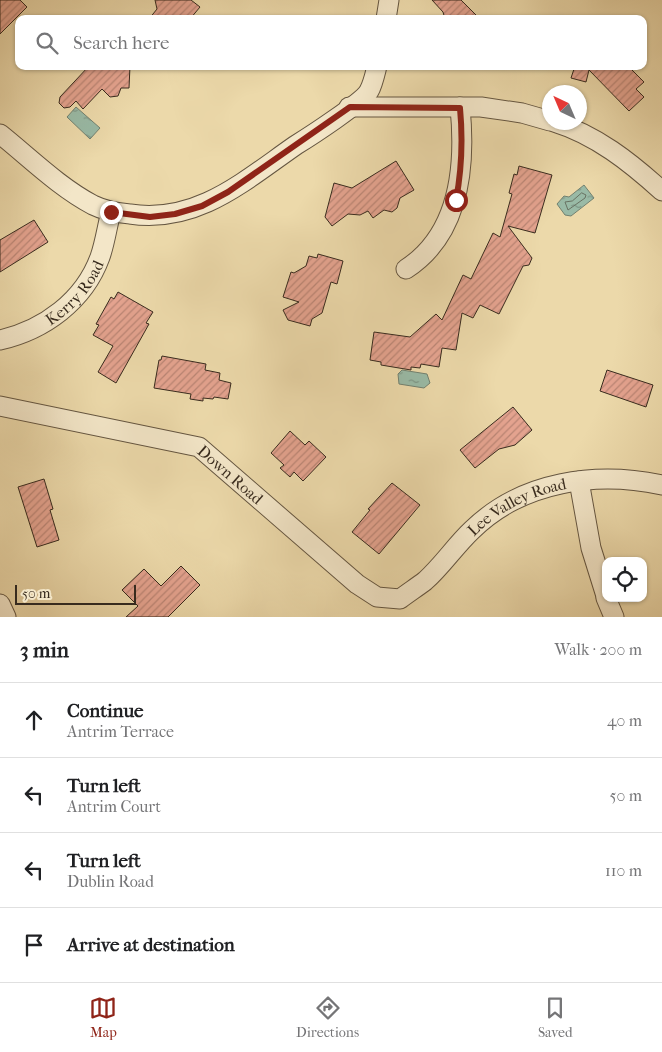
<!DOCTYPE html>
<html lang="en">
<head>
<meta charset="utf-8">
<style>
  :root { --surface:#fff; --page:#f2f2f2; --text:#202124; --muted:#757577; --line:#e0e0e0; --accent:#8f2418 }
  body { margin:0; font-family:"IM FELL French Canon",serif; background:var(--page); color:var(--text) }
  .controls { position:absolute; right:15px; bottom:15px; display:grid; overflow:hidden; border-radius:10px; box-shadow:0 1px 4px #0004 }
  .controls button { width:45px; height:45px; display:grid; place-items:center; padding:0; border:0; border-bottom:1px solid var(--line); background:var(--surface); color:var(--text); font:25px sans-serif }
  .compass { position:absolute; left:542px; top:85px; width:45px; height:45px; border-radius:50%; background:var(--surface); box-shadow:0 1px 4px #0004; rotate:316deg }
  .scale { position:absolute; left:15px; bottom:12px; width:121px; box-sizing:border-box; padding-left:5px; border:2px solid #382b1e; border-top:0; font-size:14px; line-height:18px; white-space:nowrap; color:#382b1e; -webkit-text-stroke:4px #f3e6c8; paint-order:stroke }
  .stop { position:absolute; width:15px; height:15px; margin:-11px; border:4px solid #8f2418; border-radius:50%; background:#fff }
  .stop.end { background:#8f2418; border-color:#fff; box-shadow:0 1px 5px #0008 }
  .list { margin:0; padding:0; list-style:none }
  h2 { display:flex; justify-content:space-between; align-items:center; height:65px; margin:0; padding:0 20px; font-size:21px }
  h2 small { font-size:16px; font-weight:400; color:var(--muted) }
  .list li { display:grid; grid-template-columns:32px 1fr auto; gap:15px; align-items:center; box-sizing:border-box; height:75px; padding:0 20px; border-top:1px solid var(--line) }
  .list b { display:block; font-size:19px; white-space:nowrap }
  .list p { margin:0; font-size:16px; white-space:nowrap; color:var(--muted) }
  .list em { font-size:16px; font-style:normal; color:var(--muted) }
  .icon { flex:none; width:28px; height:28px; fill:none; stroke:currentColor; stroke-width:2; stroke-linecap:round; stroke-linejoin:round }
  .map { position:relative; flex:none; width:662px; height:617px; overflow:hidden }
  .search { position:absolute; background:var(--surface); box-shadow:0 1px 4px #0004; left:15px; right:15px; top:15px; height:55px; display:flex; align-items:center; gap:12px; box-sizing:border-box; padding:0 18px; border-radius:10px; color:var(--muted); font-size:19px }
  .sheet { height:365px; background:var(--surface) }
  nav { display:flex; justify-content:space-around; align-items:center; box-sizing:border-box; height:70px; border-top:1px solid var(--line); background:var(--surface); font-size:14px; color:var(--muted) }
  nav a { display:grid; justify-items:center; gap:2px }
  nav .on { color:var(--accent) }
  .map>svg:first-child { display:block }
</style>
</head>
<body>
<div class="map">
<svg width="662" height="617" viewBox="0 0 662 617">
  <defs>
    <pattern id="water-ripples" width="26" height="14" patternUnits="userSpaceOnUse" patternTransform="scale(1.25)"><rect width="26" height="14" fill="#99baa6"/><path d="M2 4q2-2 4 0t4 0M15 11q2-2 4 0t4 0" fill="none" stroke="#7e9787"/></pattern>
    <pattern id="building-hatch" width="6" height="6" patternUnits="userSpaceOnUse" patternTransform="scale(1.25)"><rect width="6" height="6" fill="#e4a38f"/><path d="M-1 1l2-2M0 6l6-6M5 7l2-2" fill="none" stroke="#ba8574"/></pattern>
  </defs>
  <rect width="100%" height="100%" fill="#ecd9aa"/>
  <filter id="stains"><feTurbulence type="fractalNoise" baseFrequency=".004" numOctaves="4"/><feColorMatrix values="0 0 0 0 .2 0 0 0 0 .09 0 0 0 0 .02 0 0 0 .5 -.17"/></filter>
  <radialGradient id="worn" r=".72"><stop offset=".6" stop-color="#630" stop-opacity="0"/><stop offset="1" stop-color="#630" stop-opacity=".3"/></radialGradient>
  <g fill="url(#water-ripples)" stroke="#728170">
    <path d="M 76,107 L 100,128 L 90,139 L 67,117 Z"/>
    <path d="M 584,185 L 594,198 L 571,216 L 565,215 L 557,204 L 564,196 L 569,197 Z"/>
    <path d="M 402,370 L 427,374 L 430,383 L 424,388 L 399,384 L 398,374 Z"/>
  </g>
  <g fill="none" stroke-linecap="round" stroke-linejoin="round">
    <path stroke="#687262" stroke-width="1" d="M 582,193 L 586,195 L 585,198 L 568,210 L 565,202 L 572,201 Z"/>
  </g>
  <g fill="url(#building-hatch)" stroke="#382b1e">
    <path d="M 0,0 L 20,0 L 27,7 L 0,34 Z"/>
    <path d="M 155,0 L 191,0 L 200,7 L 190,19 L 149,19 L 157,9 Z"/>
    <path d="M 432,0 L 461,0 L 480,19 L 445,19 L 443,12 Z"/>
    <path d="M 89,66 L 130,66 L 129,88 L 121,88 L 118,96 L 110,97 L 102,89 L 83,109 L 76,101 L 70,107 L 64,108 L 59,103 L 60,97 Z"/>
    <path d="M 575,66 L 628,66 L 644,82 L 636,89 L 644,97 L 629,111 L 589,70 L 586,82 L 571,78 Z"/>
    <path d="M 396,161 L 414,190 L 400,198 L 397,208 L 392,212 L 384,210 L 373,218 L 368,211 L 360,215 L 348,214 L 332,226 L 325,217 L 334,183 L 352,188 Z"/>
    <path d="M 519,166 L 552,175 L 535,233 L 508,226 L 532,258 L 529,265 L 523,266 L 499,314 L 480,305 L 473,318 L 462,313 L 456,350 L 442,348 L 439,367 L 421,364 L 420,368 L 411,367 L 411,370 L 381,365 L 381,362 L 370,360 L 374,332 L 410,337 L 436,314 L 442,320 L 463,275 L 471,279 L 493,233 L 500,237 L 512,194 L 509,193 L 514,174 L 517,175 Z"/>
    <path d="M 34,220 L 48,242 L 0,272 L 0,240 Z"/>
    <path d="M 318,254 L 343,261 L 337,284 L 331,282 L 322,313 L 312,319 L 310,326 L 288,320 L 283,310 L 299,302 L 283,297 L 291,272 L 294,273 L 306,266 L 309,256 L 317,258 Z"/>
    <path d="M 118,292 L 153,312 L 146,323 L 149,324 L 116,383 L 98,372 L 113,346 L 93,335 L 99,325 L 96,324 L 111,297 L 114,299 Z"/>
    <path d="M 162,356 L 206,364 L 205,370 L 220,373 L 219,380 L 231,383 L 228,399 L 214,397 L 213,399 L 203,398 L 203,401 L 190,399 L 191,394 L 154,388 L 159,360 L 161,360 Z"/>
    <path d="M 607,370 L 653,385 L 646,407 L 600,391 Z"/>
    <path d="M 513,407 L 532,430 L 515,445 L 499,449 L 475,468 L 460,450 Z"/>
    <path d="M 290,431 L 305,445 L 309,441 L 326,457 L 303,481 L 294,472 L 290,477 L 280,468 L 284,465 L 271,453 Z"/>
    <path d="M 44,479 L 53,509 L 50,510 L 59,540 L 37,547 L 18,487 Z"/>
    <path d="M 392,483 L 420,505 L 379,554 L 352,532 L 370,510 L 368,509 Z"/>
    <path d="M 181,566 L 200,585 L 168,617 L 126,617 L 138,606 L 122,590 L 144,569 L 161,586 Z"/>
  </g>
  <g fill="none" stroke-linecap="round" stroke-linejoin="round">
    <g stroke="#655641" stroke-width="21">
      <g id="minor">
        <path d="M 386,19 L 389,0"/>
        <path d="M 349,107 L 481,107 L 522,113 L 550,121"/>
        <path d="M 554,122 C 596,135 630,162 662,191"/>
        <path d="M 0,134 C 30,158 59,187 93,205 C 105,211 118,213 130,214 C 197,224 244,181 296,145 C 309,137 363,102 369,91 C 373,84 375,74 377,66"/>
        <path d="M 406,269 C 460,234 466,167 460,107"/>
        <path id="s1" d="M 0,340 C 44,330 84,301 100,257 C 105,243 107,227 111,212"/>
        <path id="s2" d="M 0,406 L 199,447 L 357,584 L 377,597 L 400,599 C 408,593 417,587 425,581 C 442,566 455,546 472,530 C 522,481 596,471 662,485"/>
        <path d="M 579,481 L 591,548 L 606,596"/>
        <path d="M 606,598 L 614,617"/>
        <path d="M 0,604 L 6,617"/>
      </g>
    </g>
    <use href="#minor" stroke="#f3e6c8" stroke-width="19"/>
  </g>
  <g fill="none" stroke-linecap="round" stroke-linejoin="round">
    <path stroke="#8f2418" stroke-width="6" d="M 111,212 L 150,217 L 175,214 L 202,206 L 228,192 L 350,107 L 460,108 C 463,140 462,168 456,200"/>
  </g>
  <g text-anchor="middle" stroke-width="4" stroke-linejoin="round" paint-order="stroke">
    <g font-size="16" fill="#382b1e" stroke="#f3e6c8">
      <text dy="6" stroke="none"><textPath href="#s1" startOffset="91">Kerry Road</textPath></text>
      <text dy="6" stroke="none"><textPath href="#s2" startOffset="245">Down Road</textPath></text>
      <text dy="6" stroke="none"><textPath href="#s2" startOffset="611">Lee Valley Road</textPath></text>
    </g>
  </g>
  <rect width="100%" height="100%" filter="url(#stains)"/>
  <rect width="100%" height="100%" fill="url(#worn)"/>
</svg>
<div class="controls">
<button><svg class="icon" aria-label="locate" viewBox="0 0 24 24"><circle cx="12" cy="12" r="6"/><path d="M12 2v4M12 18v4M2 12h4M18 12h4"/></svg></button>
</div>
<svg class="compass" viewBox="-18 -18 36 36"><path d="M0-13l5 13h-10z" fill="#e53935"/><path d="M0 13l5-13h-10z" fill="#757577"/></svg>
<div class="scale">50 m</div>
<div class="stop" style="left:456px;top:200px"></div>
<div class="stop end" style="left:111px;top:212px"></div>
<div class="search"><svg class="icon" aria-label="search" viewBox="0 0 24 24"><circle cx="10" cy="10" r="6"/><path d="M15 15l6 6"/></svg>Search here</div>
</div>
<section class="sheet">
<h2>3 min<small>Walk · 200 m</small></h2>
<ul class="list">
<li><svg class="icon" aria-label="ahead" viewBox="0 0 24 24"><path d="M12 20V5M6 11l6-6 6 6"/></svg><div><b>Continue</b><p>Antrim Terrace</p></div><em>40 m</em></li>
<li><svg class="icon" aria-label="left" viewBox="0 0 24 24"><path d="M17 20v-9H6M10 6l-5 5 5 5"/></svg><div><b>Turn left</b><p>Antrim Court</p></div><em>50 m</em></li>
<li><svg class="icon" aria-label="left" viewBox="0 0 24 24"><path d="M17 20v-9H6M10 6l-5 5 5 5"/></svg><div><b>Turn left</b><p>Dublin Road</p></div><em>110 m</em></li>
<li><svg class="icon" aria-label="arrive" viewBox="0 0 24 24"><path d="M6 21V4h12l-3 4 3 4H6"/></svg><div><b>Arrive at destination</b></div></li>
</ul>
</section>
<nav>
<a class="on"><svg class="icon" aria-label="map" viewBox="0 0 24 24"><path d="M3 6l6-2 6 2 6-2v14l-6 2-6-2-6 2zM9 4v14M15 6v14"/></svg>Map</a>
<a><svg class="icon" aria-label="directions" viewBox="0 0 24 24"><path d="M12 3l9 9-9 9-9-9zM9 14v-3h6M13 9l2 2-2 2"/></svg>Directions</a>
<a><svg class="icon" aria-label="saved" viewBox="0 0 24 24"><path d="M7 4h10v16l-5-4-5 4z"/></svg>Saved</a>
</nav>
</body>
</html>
